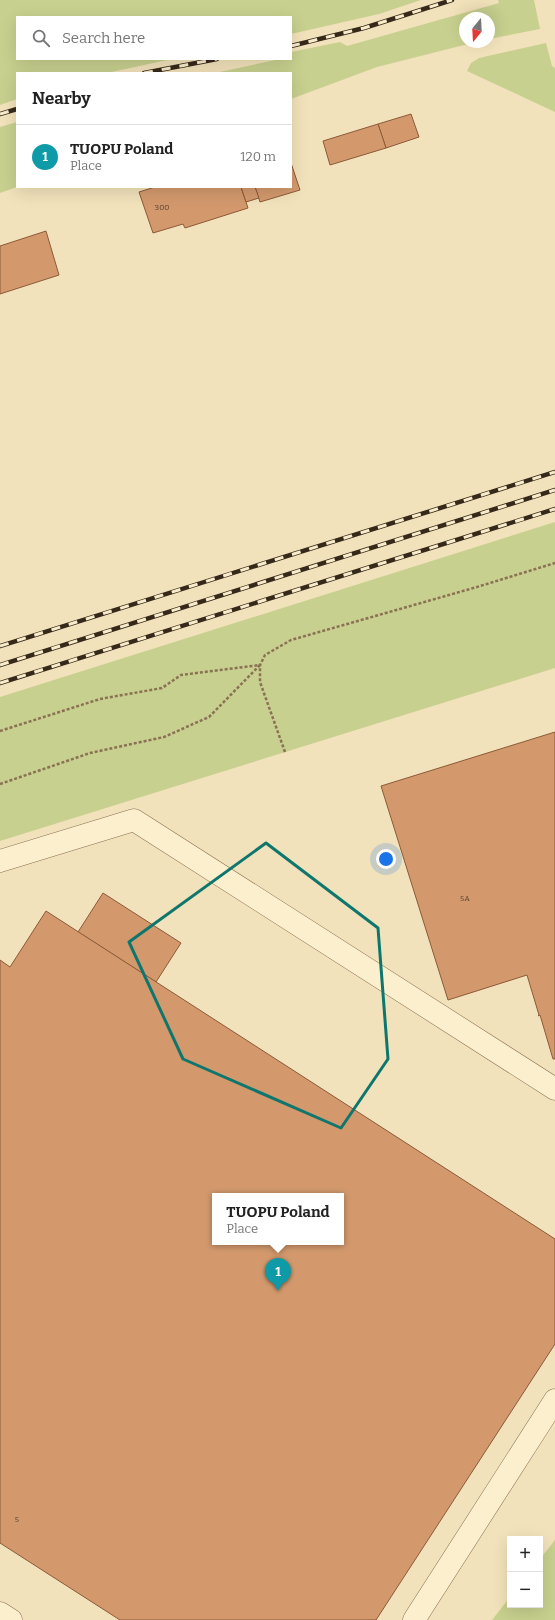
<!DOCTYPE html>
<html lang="en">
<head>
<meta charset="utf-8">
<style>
  :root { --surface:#fff; --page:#f6f6f6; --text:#222; --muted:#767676; --line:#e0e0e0; --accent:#d93025 }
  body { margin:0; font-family:Bitter,serif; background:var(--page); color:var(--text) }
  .controls { position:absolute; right:12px; bottom:12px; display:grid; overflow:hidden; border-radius:0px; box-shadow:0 4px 16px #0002 }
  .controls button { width:36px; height:36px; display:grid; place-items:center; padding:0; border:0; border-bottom:1px solid var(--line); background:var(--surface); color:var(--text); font:20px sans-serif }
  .compass { position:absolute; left:459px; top:12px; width:36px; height:36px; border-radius:50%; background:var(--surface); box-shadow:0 4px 16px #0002; rotate:198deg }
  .you { position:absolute; left:386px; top:859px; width:14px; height:14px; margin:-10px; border:3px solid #fff; border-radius:50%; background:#1a73e8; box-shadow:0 0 0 6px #1a73e833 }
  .badge { display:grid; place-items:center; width:26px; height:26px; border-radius:50%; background:var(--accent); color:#fff; font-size:13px; font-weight:700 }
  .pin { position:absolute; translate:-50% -33px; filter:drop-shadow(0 1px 2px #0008) }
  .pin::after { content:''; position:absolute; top:21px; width:14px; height:12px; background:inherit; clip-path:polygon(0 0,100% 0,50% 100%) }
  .popup { position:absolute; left:212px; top:1193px; width:132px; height:52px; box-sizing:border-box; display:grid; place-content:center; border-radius:0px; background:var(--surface); filter:drop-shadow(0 1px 3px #0005); font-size:13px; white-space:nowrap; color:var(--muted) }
  .popup b { font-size:15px; color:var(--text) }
  .popup::after { content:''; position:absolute; left:50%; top:100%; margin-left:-8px; border:8px solid transparent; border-top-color:var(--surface) }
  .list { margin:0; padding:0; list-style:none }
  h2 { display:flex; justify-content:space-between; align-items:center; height:52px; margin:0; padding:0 16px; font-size:17px }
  h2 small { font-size:13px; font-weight:400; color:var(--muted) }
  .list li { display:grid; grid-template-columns:26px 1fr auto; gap:12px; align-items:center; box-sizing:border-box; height:64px; padding:0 16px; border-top:1px solid var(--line) }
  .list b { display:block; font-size:15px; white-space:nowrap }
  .list p { margin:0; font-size:13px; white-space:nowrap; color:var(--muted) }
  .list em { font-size:13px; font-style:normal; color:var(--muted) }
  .icon { flex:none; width:22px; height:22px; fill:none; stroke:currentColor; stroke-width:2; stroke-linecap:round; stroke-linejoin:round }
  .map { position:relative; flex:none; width:555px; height:1620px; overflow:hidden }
  .search { position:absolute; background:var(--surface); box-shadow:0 4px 16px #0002; left:16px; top:16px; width:276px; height:44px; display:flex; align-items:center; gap:10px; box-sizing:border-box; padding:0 14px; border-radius:0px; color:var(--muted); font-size:15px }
  .panel { position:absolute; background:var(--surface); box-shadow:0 4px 16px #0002; left:16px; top:72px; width:276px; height:116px; border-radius:0px }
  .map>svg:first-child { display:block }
</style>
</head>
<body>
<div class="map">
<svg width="555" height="1620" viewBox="0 0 555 1620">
  <rect width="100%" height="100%" fill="#f2e2bb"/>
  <g fill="#c7d08e">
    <path d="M 0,0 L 421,0 L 379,14 L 291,34 L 291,17 L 17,17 L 17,59 L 172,59 L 107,73 L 17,73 L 17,99 L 0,105 Z"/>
    <path d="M 498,0 L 534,0 L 540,29 L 489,39 L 489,18 L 465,18 L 465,42 L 476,42 L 377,67 L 291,99 L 291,73 L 215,73 L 280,59 L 291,59 L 291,52 L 340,42 L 347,46 L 499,3 Z"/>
    <path d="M 546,43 L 552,66 L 555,68 L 555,112 L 467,71 L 471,63 L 479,58 Z"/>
    <path d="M 17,122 L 17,187 L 0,193 L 0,127 Z"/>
    <path d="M 555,522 L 555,668 L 0,841 L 0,697 Z"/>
    <path d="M 555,1540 L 555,1620 L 492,1620 L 510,1597 L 510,1605 L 540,1605 L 540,1559 Z"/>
  </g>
  <g fill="#d3996d" stroke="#8b5a37" fill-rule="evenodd">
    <path d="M 411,114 L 419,137 L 386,148 L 378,124 Z"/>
    <path d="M 378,124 L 386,148 L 330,165 L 323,141 Z"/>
    <path d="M 291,163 L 300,190 L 260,202 L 255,187 L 291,187 Z"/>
    <path d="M 155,187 L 241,187 L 248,208 L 185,228 L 183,224 L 153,233 L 139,192 Z"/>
    <path d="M 241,187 L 255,187 L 259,198 L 246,202 Z"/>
    <path d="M 46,231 L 59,275 L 0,294 L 0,246 Z"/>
    <path d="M 555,732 L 555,1059 L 553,1059 L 540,1015 L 538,1016 L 539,1015 L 527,975 L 448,1000 L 381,786 Z"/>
    <path d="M 103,893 L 181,943 L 156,982 L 78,932 Z"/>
    <path d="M 46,911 L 555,1239 L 555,1344 L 376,1620 L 120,1620 L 0,1543 L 0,960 L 10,967 ZM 215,1196 L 341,1196 L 341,1242 L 215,1242 Z"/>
  </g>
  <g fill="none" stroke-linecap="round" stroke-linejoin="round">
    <g stroke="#8a7153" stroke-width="23">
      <g id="minor">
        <path d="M 0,861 L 134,820 L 555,1089"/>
        <path d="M 0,1613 L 11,1620"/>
        <path d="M 414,1620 L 555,1400"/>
      </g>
    </g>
    <g stroke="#8a7153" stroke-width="2.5" stroke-dasharray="3 2" stroke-linecap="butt">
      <path d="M 0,731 L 100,699 L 162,688 L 181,675 L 260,665"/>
      <path d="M 285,752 L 260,682 L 260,665 L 265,655 L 291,640 L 477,587 L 555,563"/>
      <path d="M 0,784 L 90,753 L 164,737 L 209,717 L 260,665"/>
    </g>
    <use href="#minor" stroke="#fcefce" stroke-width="22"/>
    <g stroke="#37291a" stroke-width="4.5">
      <g id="rail">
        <path d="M 291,46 L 364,28 L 452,0"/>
        <path d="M 144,73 L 217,59"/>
        <path d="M 0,114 L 17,109"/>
        <path d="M 0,646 L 555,472"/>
        <path d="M 0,665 L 555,490"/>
        <path d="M 0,683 L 555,509"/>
      </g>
    </g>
    <use href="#rail" stroke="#f8eccb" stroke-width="3" stroke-dasharray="9" stroke-linecap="butt"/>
  </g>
  <path fill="none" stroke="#0f766e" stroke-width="3" stroke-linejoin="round" d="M 266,843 L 378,928 L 388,1059 L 341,1128 L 183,1059 L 129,942 Z"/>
  <g text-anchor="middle" stroke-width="3.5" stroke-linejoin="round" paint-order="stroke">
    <g font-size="8" fill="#5e452f">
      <text x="162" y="210">300</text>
      <text x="465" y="901">5A</text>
      <text x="17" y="1522">5</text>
    </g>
  </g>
</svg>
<div class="controls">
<button>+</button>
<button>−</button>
</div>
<svg class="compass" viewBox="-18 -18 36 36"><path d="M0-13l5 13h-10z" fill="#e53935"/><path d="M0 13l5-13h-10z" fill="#767676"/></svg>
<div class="you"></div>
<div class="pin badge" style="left:278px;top:1291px;background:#0f9aa8">1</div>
<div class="popup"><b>TUOPU Poland</b>Place</div>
<div class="search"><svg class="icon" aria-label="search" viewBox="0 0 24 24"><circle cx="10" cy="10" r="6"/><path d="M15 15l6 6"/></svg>Search here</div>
<section class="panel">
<h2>Nearby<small></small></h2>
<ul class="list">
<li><span class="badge" style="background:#0f9aa8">1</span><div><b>TUOPU Poland</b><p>Place</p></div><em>120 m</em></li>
</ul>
</section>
</div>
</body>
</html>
